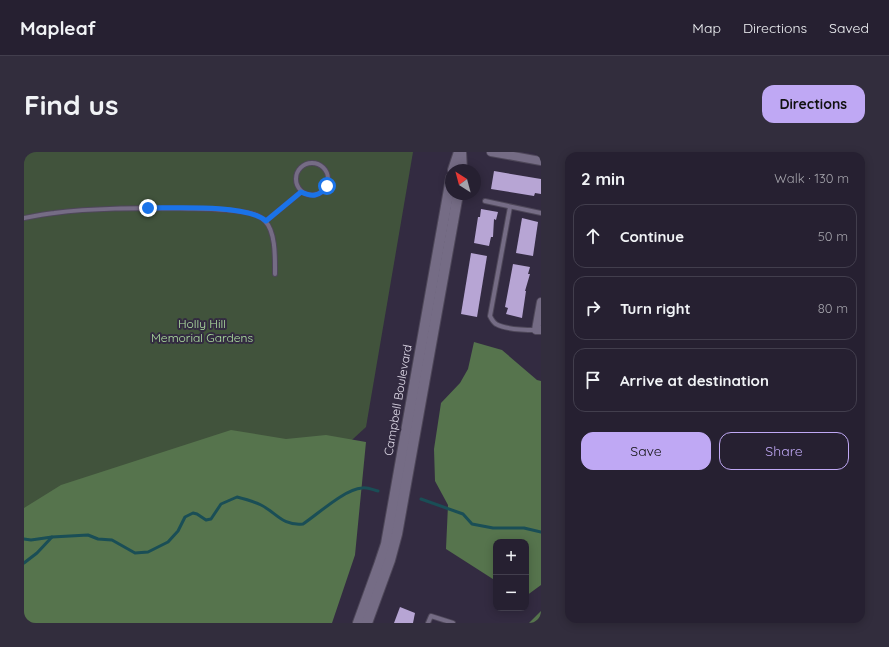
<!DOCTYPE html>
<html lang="en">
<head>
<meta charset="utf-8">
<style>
  :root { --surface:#262031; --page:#322d3d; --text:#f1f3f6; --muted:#a4a3ab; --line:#423e4d; --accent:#bfa8f4 }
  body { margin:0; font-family:Quicksand,sans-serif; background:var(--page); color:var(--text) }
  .controls { position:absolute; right:12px; bottom:12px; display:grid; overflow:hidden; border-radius:8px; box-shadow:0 2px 10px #0003 }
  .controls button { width:36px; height:36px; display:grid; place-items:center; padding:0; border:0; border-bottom:1px solid var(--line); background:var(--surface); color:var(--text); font:20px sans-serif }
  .compass { position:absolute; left:421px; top:12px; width:36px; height:36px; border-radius:50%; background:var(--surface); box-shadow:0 2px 10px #0003; rotate:324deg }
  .stop { position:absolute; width:12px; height:12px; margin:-9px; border:3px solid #1a73e8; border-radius:50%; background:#fff }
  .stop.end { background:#1a73e8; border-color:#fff; box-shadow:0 1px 4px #0008 }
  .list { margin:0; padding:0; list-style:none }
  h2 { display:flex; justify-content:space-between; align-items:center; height:52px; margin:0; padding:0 16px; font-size:17px }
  h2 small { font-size:13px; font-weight:400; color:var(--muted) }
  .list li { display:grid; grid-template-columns:26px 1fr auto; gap:12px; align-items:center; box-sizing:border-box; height:64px; margin:0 8px 8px; padding:0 8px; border:1px solid var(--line); border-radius:12px }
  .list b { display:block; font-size:15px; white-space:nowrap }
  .list em { font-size:13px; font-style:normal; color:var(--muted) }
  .actions { display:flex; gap:8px; padding:12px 16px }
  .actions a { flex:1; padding:9px 0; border:1px solid var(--accent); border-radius:12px; text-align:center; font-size:14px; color:var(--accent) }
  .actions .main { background:var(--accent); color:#111 }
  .icon { flex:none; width:22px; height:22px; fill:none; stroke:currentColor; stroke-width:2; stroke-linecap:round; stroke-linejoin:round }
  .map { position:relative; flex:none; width:517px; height:471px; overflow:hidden; border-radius:12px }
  header { display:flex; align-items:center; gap:24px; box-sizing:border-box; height:56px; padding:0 20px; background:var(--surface); border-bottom:1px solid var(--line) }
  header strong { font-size:19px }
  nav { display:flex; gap:22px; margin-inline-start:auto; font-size:14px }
  .intro { display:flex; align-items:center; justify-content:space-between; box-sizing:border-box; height:96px; padding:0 24px }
  h1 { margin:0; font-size:28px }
  .button { padding:10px 18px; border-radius:12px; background:var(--accent); color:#111; font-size:14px; font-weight:700 }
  main { display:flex; gap:24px; padding:0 24px }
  aside { flex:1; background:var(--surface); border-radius:12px; box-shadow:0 2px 10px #0003 }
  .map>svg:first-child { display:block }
</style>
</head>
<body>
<header>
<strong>Mapleaf</strong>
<nav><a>Map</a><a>Directions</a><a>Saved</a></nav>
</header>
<div class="intro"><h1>Find us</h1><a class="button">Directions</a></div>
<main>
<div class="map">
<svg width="517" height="471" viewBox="0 0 517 471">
  <rect width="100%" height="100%" fill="#332b41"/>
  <path fill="#41533c" d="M 0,0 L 389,0 L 342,275 L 129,471 L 0,471 Z"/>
  <g fill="#56744d">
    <path d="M 450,190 L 478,198 L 513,228 L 517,229 L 517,433 L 502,444 L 502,390 L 472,390 L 472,429 L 422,397 L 424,353 L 411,329 L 410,297 L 417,251 L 436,231 L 444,217 Z"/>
    <path d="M 207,278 L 262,287 L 302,283 L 342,290 L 331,403 L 308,471 L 0,471 L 0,356 L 37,333 Z"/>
    <path d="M 517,459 L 517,471 L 505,471 Z"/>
  </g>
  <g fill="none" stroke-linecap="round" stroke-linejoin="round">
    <g stroke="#1a4e56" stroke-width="3">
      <path d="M 397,347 L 439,362 L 448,372 L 469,376 L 500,376 L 517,380"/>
      <path d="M 0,387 L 7,388 L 28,385 L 64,383 L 74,387 L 88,388 L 111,401 L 124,400 L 144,390 L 154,379 L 161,365 L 169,361 L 173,362 L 182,368 L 187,367 L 197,352 L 213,345 C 221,347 229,349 237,353 C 253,361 258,374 279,372 C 294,362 321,337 338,336 C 344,335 349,338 354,339"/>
      <path d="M 0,411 L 13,401 L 28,385"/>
    </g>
  </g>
  <g fill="#b7a5d4">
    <path d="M 470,19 L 517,27 L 517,42 L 511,41 L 510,44 L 467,37 Z"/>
    <path d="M 457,57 L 474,60 L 472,68 L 470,67 L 469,85 L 467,85 L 465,94 L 450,91 L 454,65 L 456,65 Z"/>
    <path d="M 498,66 L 514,70 L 509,104 L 492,101 Z"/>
    <path d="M 447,101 L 463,104 L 453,165 L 437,162 Z"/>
    <path d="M 489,112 L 506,115 L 504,122 L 506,122 L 501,139 L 502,139 L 498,166 L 482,162 L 484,156 L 481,155 Z"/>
    <path d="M 376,455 L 391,461 L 389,471 L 370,471 Z"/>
  </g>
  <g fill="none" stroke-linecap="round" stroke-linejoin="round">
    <g stroke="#4e4759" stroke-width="6">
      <g id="lane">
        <circle cx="288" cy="27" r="16"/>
        <path d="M 461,49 L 517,61"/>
        <path d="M 486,55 L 466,164 C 468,168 469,170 472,172 C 481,177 502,178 512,178"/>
        <path d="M 0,66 C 10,64 20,62 30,61 C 70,56 112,56 152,56 C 176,57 201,56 225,61 C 231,62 237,65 241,69 C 252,80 251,107 251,122"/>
        <path d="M 242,69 L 277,40"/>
        <path d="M 404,471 L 407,464 L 429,471"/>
      </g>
    </g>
    <g stroke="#4e4759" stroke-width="10">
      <g id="street">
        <path d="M 467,0 L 517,9"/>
        <path d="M 517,150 L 512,178 L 517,178"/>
      </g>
    </g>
    <g stroke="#4e4759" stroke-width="12">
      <g id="secondary">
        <path d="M 437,0 L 438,18"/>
        <path d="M 429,18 L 435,0"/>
        <path d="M 334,471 L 355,413 L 362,392 L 427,26"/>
        <path d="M 343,471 L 366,408 L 373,382 L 434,42"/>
      </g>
    </g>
    <use href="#lane" stroke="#756c85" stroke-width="4"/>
    <use href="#street" stroke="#756c85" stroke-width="8"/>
    <use href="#secondary" stroke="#756c85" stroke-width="10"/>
  </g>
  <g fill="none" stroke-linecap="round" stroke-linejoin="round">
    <path stroke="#1a73e8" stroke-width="5" d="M 124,56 C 151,56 222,52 242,69 L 277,40 C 288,45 295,45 303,34"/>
  </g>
  <g text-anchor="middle" stroke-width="4" stroke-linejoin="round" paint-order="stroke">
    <g font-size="12" fill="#afe0a1" stroke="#332b41">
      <text x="178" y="176">Holly Hill<tspan x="178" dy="14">Memorial Gardens</tspan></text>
    </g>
    <g font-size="12" fill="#e0dbe9" stroke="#332b41">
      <text transform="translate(374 248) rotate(-80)" y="4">Campbell Boulevard</text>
    </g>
  </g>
</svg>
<div class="controls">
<button>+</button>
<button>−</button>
</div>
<svg class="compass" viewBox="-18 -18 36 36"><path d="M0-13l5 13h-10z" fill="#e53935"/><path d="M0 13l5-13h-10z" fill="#a4a3ab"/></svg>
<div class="stop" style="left:303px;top:34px"></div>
<div class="stop end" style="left:124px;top:56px"></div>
</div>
<aside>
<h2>2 min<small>Walk · 130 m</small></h2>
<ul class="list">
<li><svg class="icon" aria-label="ahead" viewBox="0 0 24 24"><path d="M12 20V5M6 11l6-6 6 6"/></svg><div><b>Continue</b></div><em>50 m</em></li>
<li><svg class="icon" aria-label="right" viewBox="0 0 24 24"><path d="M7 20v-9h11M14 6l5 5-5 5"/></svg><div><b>Turn right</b></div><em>80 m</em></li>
<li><svg class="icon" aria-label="arrive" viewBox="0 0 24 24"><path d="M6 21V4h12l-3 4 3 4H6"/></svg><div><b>Arrive at destination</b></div></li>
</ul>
<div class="actions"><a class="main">Save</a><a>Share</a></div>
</aside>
</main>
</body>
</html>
